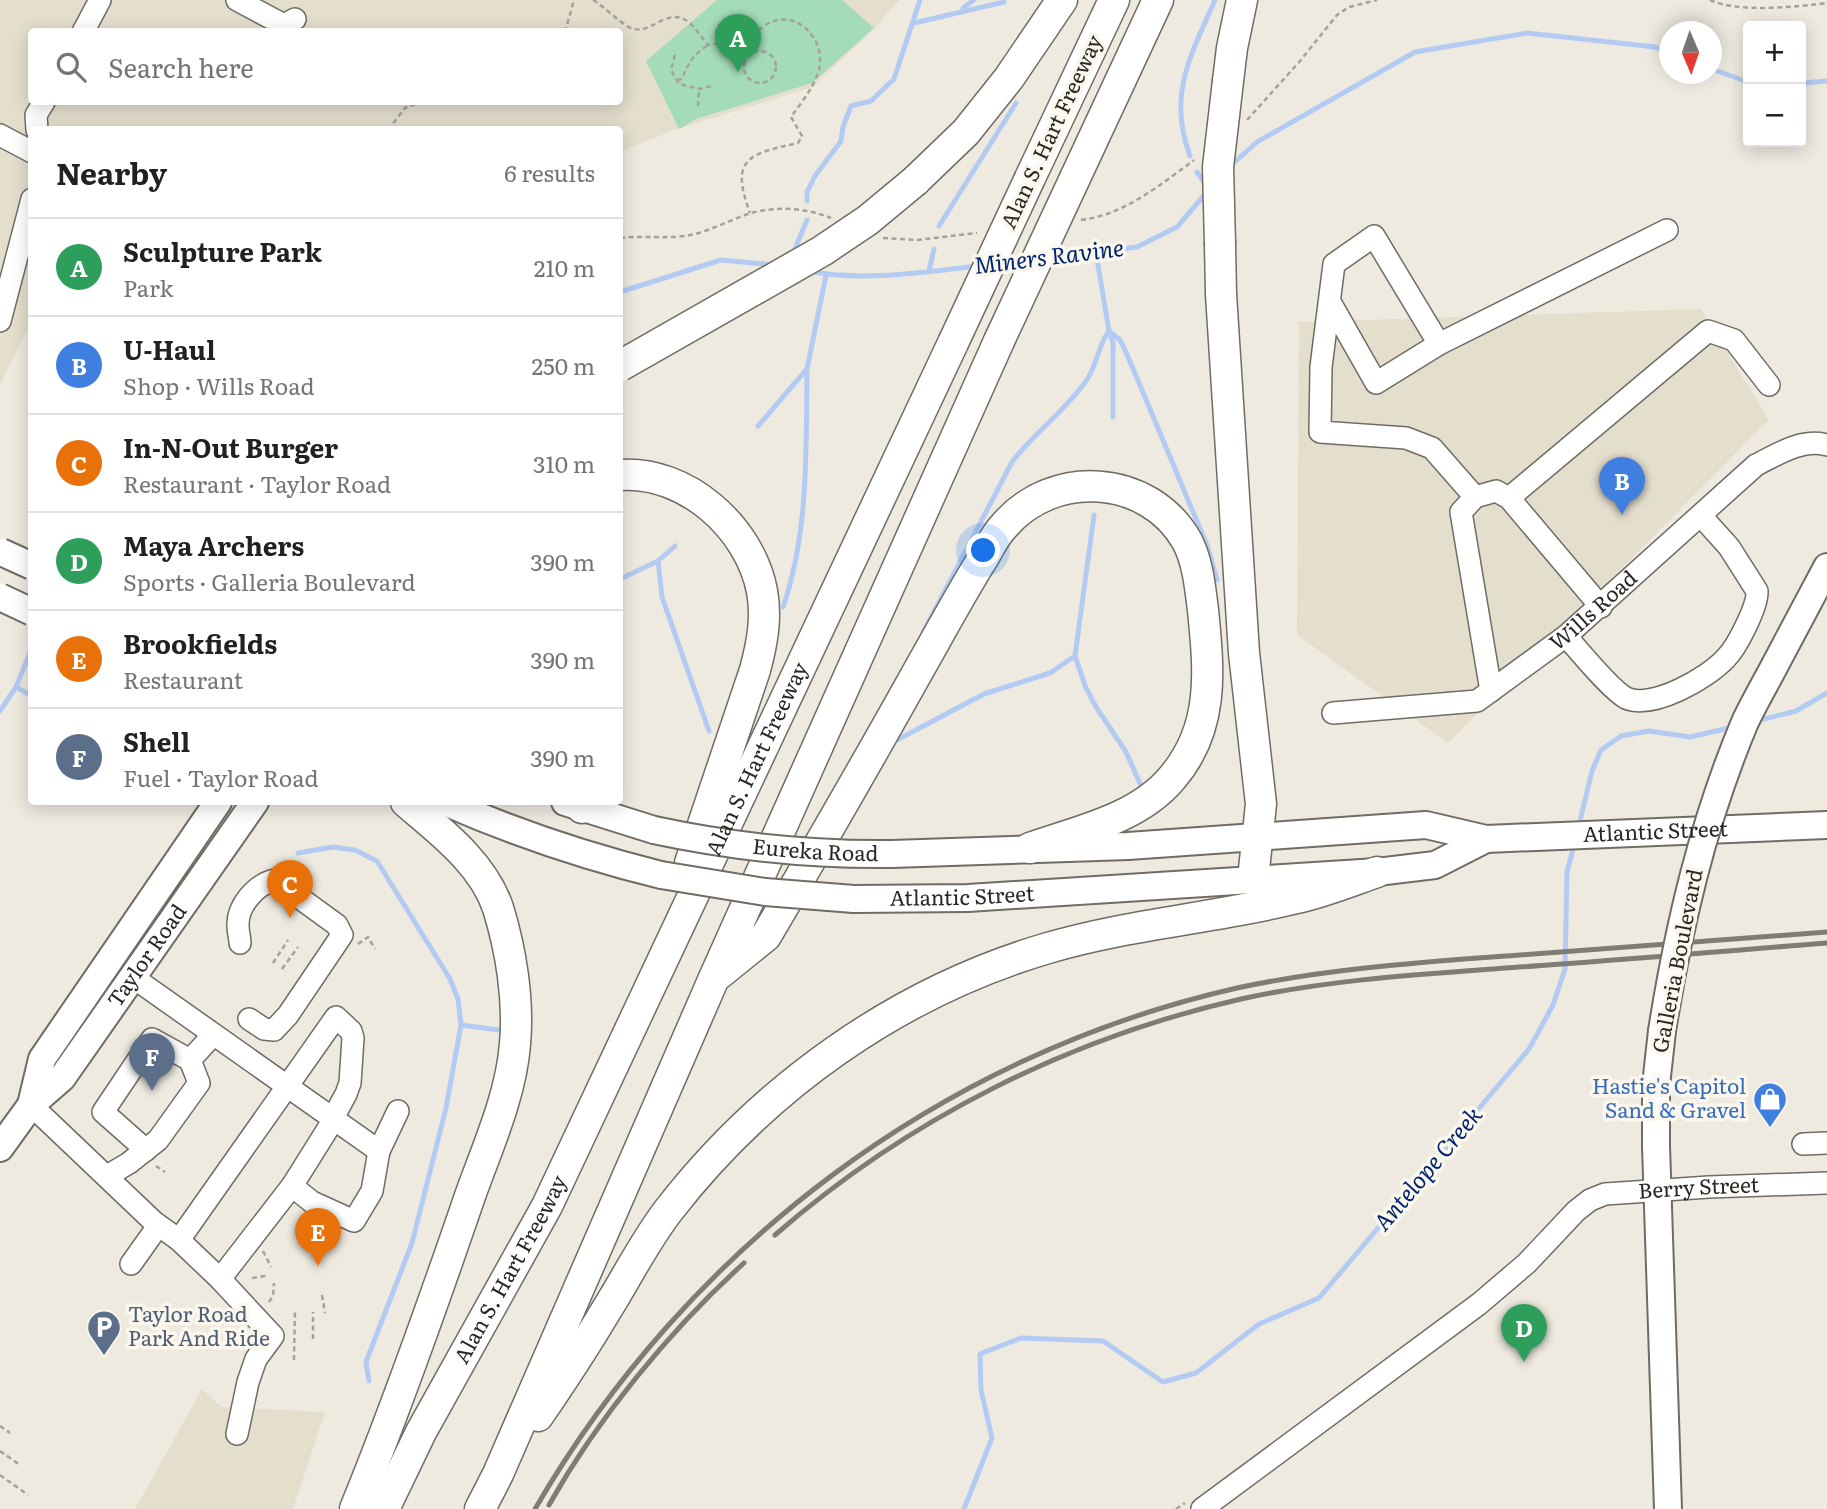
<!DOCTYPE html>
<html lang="en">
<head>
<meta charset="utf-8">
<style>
  :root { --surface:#fff; --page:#f2f2f2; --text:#202124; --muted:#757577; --line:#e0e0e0; --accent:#2563eb }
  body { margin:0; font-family:Literata,serif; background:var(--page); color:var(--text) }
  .controls { position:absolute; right:21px; top:21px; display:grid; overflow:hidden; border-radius:7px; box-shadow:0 4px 18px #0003 }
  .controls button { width:63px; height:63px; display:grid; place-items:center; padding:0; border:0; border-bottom:2px solid var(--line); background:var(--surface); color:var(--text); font:35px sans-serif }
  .compass { position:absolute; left:1659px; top:21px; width:63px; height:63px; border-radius:50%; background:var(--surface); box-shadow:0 4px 18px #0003; rotate:178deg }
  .you { position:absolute; left:984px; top:551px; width:24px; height:24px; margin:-18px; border:5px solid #fff; border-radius:50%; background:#1a73e8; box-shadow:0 0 0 10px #1a73e833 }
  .badge { display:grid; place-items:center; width:46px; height:46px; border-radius:50%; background:var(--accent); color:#fff; font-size:23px; font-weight:700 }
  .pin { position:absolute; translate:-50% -58px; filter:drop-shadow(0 2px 4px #0008) }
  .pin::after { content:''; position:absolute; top:37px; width:24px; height:21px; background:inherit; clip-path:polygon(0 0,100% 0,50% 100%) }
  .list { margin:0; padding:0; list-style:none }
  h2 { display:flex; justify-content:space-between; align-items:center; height:91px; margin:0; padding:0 28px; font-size:30px }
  h2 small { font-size:23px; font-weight:400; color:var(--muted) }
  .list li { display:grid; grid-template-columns:46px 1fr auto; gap:21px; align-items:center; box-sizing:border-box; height:98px; padding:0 28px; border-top:2px solid var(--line) }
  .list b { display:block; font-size:26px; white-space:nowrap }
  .list p { margin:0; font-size:23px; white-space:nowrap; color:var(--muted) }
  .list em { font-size:23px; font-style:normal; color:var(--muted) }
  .icon { flex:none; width:38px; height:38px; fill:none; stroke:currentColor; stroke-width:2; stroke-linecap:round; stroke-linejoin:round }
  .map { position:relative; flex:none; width:1827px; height:1509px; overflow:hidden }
  .search { position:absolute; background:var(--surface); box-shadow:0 4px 18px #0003; left:28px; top:28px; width:595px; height:77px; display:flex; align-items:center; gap:18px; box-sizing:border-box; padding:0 24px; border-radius:7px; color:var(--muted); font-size:26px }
  .panel { position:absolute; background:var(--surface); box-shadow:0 4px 18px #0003; left:28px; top:126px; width:595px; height:679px; border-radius:7px }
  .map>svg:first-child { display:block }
</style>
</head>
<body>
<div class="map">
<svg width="1827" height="1509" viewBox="0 0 1827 1509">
  <rect width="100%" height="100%" fill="#eeeae0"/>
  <g fill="#e4decd" fill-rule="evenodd">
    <path d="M 0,0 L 899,0 L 874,29 L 813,87 L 677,129 L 620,152 L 620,130 L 32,130 L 31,329 L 27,331 L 0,385 ZM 32,32 L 620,32 L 620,102 L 32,102 Z"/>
    <path d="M 1701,309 L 1769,420 L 1448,743 L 1297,635 L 1299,322 Z"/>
    <path d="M 202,1389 L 221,1407 L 325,1412 L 293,1509 L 135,1509 Z"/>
  </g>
  <path fill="#a4dcba" d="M 717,0 L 842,0 L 874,28 L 812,83 L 696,119 L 679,129 L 646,61 Z"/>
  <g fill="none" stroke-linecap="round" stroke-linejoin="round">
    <g stroke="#b3cbf3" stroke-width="5">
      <path d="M 963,8 L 974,0"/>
      <path d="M 914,23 L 1004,2"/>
      <path d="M 1712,69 L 1748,82"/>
      <path d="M 1801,83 L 1827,81"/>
      <path d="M 1190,156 C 1167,95 1191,55 1215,0"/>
      <path d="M 1230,166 L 1257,142 L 1415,52 L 1527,33 L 1655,47 L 1670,53"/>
      <path d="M 1197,172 L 1207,187"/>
      <path d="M 807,201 L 807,192 L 815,176 L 841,141 L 843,127 L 851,106 L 871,101 L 894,79 L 920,0"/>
      <path d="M 939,226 L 1016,103"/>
      <path d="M 1096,253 L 1109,331 L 1113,343 L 1113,417"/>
      <path d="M 792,256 L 807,220"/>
      <path d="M 1050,258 L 1137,247 L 1177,227 L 1207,192"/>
      <path d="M 1001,264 L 1026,261"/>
      <path d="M 809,271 C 862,282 924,272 977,266"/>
      <path d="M 929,271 L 934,249"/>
      <path d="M 620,292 L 721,260 L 776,265"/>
      <path d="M 758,426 L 807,369 L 826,275"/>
      <path d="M 658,561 L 662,597 L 709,731"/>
      <path d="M 620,579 L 658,561 L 675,546"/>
      <path d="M 783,607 C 809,532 806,448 807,369"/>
      <path d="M 924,631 L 1012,462 C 1034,433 1065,411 1086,381 C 1097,366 1098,345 1109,331 L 1120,340 L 1126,352 L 1207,545 L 1217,580"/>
      <path d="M 1075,656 L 1086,688 L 1096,707 L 1126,752 L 1143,790"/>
      <path d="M 16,687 L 32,696"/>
      <path d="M 0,711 L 16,687 L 32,648"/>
      <path d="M 1756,721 L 1796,711 L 1827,693"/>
      <path d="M 897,740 L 984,694 L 1050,673 L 1075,656 L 1094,515"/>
      <path d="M 1578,829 L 1592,771 L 1601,750 L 1621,736 L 1649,731 L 1690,737 L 1733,727"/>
      <path d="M 298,853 L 333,847 L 355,850 L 377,861 L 450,979 L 458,999 L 461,1025 L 446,1108 L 412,1243 L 366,1362 L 369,1381"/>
      <path d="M 461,1025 L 499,1030"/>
      <path d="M 964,1509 L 992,1438 L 981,1390 L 980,1354 L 1021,1338 L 1103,1341 L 1163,1382 L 1196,1373 L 1259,1324 L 1319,1298 L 1529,1049 L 1553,1005 L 1565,969 L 1567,872 L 1575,842"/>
    </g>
    <g stroke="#706c63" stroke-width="24">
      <g id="minor">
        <path d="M 237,0 L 284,25 L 295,19"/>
        <path d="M 83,32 L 100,0"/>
        <path d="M 37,130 L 36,115 L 44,102"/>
        <path d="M 0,135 L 32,152"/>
        <path d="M 1330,302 L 1376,383 L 1439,344 L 1374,236 L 1334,264 L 1321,367 L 1320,432 L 1406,438 L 1432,448 L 1475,497"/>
        <path d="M 0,321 L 32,199"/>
        <path d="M 1439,344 L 1667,230"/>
        <path d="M 1509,498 L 1708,331 L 1734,340 L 1769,385"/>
        <path d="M 1566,636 C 1578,650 1612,691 1626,698 C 1652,710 1708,678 1726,658 C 1737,647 1758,606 1757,591 L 1729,547 L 1702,517"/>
        <path d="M 1491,691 L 1461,512 L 1475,497 L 1496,491 L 1509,498 L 1601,607"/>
        <path id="s1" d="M 1333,713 L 1477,701 L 1566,636 L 1756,465 C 1778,454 1802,438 1827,445"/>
        <path d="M 240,943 C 240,938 238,932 238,926 C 237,906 256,884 275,880 L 337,925 L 342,935 L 288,1015 L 274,1030 L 264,1029 L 249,1019"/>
        <path d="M 134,978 L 379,1151"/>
        <path d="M 31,1105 L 154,1222 L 179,1240 L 220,1279 L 273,1336 L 256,1359 L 248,1382 L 237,1434"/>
        <path d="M 1803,1144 L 1827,1143"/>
        <path d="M 146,1150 L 103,1112 L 152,1039 L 190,1060 L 213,1035"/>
        <path d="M 107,1176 L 129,1163 L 158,1140 L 199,1083 L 190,1060"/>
        <path d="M 292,1186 L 312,1202 L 354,1221 L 372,1191 L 379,1151 L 398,1111"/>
        <path d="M 179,1240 L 336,1017 L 351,1031 L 353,1038 L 350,1083 L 346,1094 L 333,1118"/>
        <path d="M 131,1264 L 158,1226"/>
        <path d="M 220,1279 L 292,1186 L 334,1119"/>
        <path id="s2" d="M 1202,1509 L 1479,1304 L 1527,1263 L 1576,1211 L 1590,1200 L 1605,1194 L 1709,1187 L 1827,1183"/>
      </g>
    </g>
    <g stroke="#706c63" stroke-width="30">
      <g id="major">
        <path d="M 1775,665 L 1827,567"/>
        <path d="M 445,802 C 518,834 584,856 661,875"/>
        <path d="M 565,802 L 654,830"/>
        <path id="s3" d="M 892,854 L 1128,846 L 1426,825 L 1486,839 L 1827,825"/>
        <path id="s4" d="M 854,899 L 968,898 L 1377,872 L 1435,865 L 1486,839"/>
        <path d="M 1662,1031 L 1656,1085 L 1656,1146 L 1668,1509"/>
        <path d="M 31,1105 L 42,1059 L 218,802"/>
        <path id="s5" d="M 0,1148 L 31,1105 L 62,1078 L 255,802"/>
      </g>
    </g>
    <g stroke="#706c63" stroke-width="33">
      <g id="highway">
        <path d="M 1228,81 L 1232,48 L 1242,0"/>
        <path d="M 1030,178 L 1114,0"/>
        <path d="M 1075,178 L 1158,0"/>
        <path d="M 915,181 L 966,132 L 1009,78 L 1062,0"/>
        <path d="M 1220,244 L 1221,294 L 1244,653 L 1261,804 L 1253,879"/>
        <path d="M 620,475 C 686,470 750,528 762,591 C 767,618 762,644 755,670 L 690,863"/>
        <path d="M 576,802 L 582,808"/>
        <path d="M 719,974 L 766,936 C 817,849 868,761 917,673 C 938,636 958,599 980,563 C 988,551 994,536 1004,526 C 1053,468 1149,474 1187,541 C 1198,562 1200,587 1203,610 C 1209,671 1215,728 1172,778 C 1138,819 1078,831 1030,848"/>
        <path d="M 538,1416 C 562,1381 585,1346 607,1309 C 627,1277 645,1241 668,1211 C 764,1087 898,992 1048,948 C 1130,924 1215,918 1297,898 C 1324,892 1351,881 1377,872"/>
        <path d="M 355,1509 C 397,1406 434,1301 470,1196 C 487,1148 511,1096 515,1044 C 519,1000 511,950 498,908 C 483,863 440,831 406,802"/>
        <path id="s6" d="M 384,1509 L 421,1432 L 547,1206 L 953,343"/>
        <path d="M 480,1509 L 498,1474 L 714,978 L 999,341"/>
      </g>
    </g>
    <g stroke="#a5a29a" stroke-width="2.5" stroke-dasharray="5 3.5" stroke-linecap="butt">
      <path d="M 593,0 C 604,6 625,28 634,29 C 642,31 649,27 655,24 C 684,7 691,24 708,45 L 723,43 L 746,44 C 753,37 761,26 771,22 C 800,10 826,42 819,70 C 814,87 801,103 791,117 L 802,136 L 798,143 C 747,154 730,159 750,213"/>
      <path d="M 1710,0 C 1738,13 1796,7 1827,3"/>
      <path d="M 565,32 L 574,0"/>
      <path d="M 718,43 L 716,30 L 719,25 L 730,21"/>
      <circle cx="760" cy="67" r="16"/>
      <path d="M 675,55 L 671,70 L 679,84 L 699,89 L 712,86"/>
      <path d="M 677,80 L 682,79 C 688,63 693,55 708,45"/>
      <path d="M 698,106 L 699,89"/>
      <path d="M 1247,120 L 1300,61 L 1337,15 L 1349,7 L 1377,0"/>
      <path d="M 388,130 L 405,108 L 421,102 L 469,102"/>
      <path d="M 1081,220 C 1124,215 1160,185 1194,160"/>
      <path d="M 620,238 C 646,235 670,240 695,234 C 714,229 732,219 751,213 C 778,206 806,208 831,218"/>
      <path d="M 883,238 L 917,240 L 977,233"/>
      <path d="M 358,944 L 368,937 L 375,949"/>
      <path d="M 273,963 L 288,940"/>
      <path d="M 282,969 L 298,947"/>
      <path d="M 156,1166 L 165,1172"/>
      <path d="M 263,1251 L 271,1267"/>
      <path d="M 252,1278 L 266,1276"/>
      <path d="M 322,1295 L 325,1313"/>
      <path d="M 269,1302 L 273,1296 L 274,1283"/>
      <path d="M 313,1339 L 313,1312"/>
      <path d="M 294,1360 L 295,1310"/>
      <path d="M 0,1426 L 10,1433"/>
      <path d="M 0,1451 L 20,1465"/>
      <path d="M 0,1475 L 28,1495"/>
      <path d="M 1176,1509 L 1185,1503"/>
    </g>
    <use href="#minor" stroke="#fff" stroke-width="21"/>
    <use href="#major" stroke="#fff" stroke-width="26"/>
    <use href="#highway" stroke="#fff" stroke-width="30"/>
    <g stroke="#7f7c76" stroke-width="5">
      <path d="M 775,1235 C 908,1119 1069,1038 1241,999 C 1332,979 1426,974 1519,967 C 1622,960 1724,951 1827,943"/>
      <path d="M 549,1505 C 598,1418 670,1330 744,1263"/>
      <path d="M 535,1509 C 687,1247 941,1055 1237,988 C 1330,968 1426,962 1520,955 C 1623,948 1725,940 1827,932"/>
    </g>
    <g stroke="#706c63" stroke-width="30" stroke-linecap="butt">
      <g id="major-bridge">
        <path d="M 1,552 L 32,566"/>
        <path d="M 0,597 L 32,612"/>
        <path id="s7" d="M 654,830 C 733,847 811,855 892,854"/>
        <path d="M 661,875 L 765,892 L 854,899"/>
        <path d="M 1662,1031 C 1679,924 1703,822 1745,722 C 1754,703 1765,684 1775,665"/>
      </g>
    </g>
    <g stroke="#706c63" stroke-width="33" stroke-linecap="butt">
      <g id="highway-bridge">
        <path d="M 1220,244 L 1218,167 L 1228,81"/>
        <path d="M 999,341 L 1075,178"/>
        <path d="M 953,343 L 1030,178"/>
        <path d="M 620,366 L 822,251 L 868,220 L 915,181"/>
      </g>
    </g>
    <use href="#major-bridge" stroke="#fff" stroke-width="26"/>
    <use href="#highway-bridge" stroke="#fff" stroke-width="30"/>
  </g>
  <defs>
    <g id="shop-pin" transform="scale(1.75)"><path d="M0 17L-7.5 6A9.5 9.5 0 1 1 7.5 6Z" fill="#3f7fe0" stroke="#fbf7ed"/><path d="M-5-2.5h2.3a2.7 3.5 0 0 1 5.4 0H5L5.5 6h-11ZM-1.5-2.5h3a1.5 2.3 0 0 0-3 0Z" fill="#fff"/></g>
    <g id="parking-pin" transform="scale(1.75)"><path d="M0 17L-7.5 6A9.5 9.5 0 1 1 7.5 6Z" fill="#5c6f8a" stroke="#fbf7ed"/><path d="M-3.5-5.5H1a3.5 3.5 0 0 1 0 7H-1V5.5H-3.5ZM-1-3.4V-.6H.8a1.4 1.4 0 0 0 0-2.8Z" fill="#fff"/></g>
  </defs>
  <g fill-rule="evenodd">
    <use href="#shop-pin" x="1770" y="1099"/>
    <use href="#parking-pin" x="104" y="1327"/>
  </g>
  <g text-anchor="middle" stroke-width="7" stroke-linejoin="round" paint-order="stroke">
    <g font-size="21" fill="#292824" stroke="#fbf7ed">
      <text transform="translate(1052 132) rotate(-65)" y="7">Alan S. Hart Freeway</text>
      <text dy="7" stroke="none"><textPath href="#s1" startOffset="292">Wills Road</textPath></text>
      <text dy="7" stroke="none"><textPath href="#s6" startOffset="838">Alan S. Hart Freeway</textPath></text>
      <text dy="7" stroke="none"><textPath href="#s3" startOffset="766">Atlantic Street</textPath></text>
      <text dy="7" stroke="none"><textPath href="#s7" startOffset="163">Eureka Road</textPath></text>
      <text dy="7" stroke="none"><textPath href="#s4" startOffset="108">Atlantic Street</textPath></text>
      <text dy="7" stroke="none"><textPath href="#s5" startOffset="243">Taylor Road</textPath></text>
      <text transform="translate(1678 961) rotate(-79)" y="7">Galleria Boulevard</text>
      <text dy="7" stroke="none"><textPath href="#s2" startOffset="607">Berry Street</textPath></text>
      <text dy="7" stroke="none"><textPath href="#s6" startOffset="271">Alan S. Hart Freeway</textPath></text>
    </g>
    <g font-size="21" fill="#366cbe" stroke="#fbf7ed" text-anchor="end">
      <text x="1746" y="1094">Hastie's Capitol<tspan x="1746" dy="24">Sand &amp; Gravel</tspan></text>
    </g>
    <g font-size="21" fill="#4e5e75" stroke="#fbf7ed" text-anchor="start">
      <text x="128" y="1322">Taylor Road<tspan x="128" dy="24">Park And Ride</tspan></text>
    </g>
    <g font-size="23" font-style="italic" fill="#00256f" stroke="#fbf7ed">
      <text transform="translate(1049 257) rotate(-7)" y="8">Miners Ravine</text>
      <text transform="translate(1428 1169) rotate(-50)" y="8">Antelope Creek</text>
    </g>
  </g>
</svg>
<div class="controls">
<button>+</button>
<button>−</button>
</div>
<svg class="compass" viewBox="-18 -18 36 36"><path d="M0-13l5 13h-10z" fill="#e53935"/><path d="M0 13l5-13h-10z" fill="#757577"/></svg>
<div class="you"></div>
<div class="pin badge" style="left:738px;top:72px;background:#2e9e5b">A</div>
<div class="pin badge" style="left:1622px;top:515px;background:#3f7fe0">B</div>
<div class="pin badge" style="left:290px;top:918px;background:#e8710a">C</div>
<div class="pin badge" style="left:1524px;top:1362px;background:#2e9e5b">D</div>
<div class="pin badge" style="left:318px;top:1266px;background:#e8710a">E</div>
<div class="pin badge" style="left:152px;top:1091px;background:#5c6f8a">F</div>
<div class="search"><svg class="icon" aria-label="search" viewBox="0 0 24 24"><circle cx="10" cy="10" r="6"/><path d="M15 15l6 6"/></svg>Search here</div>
<section class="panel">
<h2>Nearby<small>6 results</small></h2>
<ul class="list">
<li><span class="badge" style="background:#2e9e5b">A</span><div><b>Sculpture Park</b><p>Park</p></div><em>210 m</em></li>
<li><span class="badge" style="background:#3f7fe0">B</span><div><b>U-Haul</b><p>Shop · Wills Road</p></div><em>250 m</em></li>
<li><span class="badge" style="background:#e8710a">C</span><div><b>In-N-Out Burger</b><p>Restaurant · Taylor Road</p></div><em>310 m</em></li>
<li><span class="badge" style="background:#2e9e5b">D</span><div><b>Maya Archers</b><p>Sports · Galleria Boulevard</p></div><em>390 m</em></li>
<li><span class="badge" style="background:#e8710a">E</span><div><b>Brookfields</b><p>Restaurant</p></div><em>390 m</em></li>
<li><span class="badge" style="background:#5c6f8a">F</span><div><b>Shell</b><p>Fuel · Taylor Road</p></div><em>390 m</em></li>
</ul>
</section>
</div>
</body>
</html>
